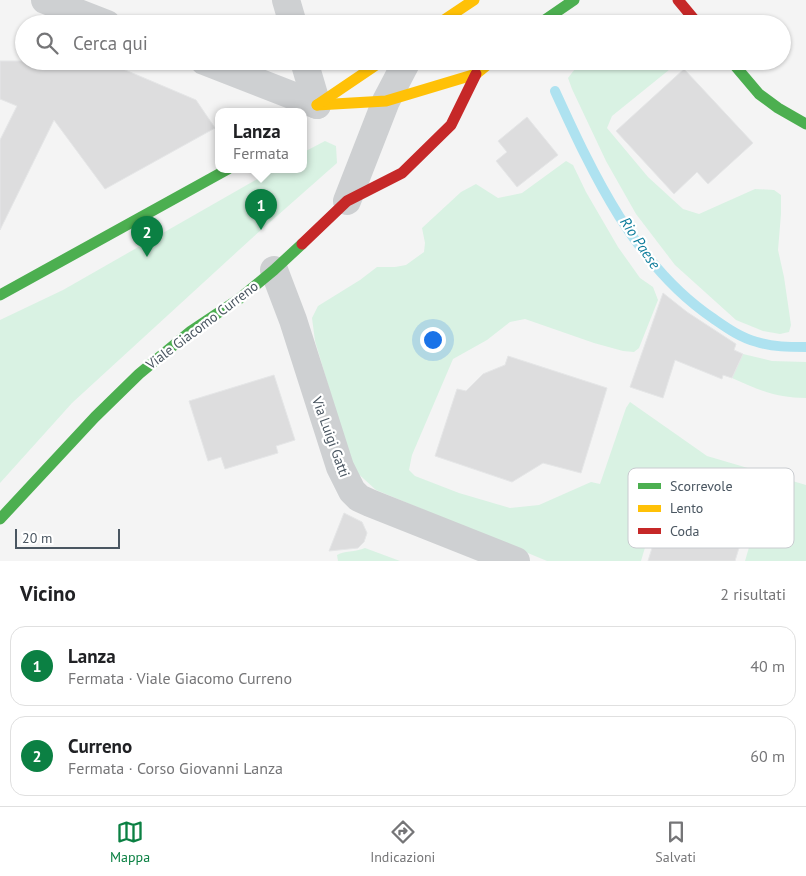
<!DOCTYPE html>
<html lang="it">
<head>
<meta charset="utf-8">
<style>
  :root { --surface:#fff; --page:#f2f2f2; --text:#202124; --muted:#757577; --line:#e0e0e0; --accent:#0b8043 }
  body { margin:0; font-family:"PT Sans",sans-serif; background:var(--page); color:var(--text) }
  .scale { position:absolute; left:15px; bottom:12px; width:105px; box-sizing:border-box; padding-left:5px; border:2px solid #4a5661; border-top:0; font-size:14px; line-height:18px; white-space:nowrap; color:#4a5661; -webkit-text-stroke:4px #fff; paint-order:stroke }
  .you { position:absolute; left:432px; top:339px; width:18px; height:18px; margin:-12px; border:4px solid #fff; border-radius:50%; background:#1a73e8; box-shadow:0 0 0 8px #1a73e833 }
  .badge { display:grid; place-items:center; width:32px; height:32px; border-radius:50%; background:var(--accent); color:#fff; font-size:16px; font-weight:700 }
  .pin { position:absolute; translate:-50% -41px; filter:drop-shadow(0 1px 2px #0008) }
  .pin::after { content:''; position:absolute; top:26px; width:18px; height:15px; background:inherit; clip-path:polygon(0 0,100% 0,50% 100%) }
  .popup { position:absolute; left:215px; top:108px; width:92px; height:65px; box-sizing:border-box; display:grid; place-content:center; border-radius:10px; background:var(--surface); filter:drop-shadow(0 1px 4px #0005); font-size:16px; white-space:nowrap; color:var(--muted) }
  .popup b { font-size:19px; color:var(--text) }
  .popup::after { content:''; position:absolute; left:50%; top:100%; margin-left:-10px; border:10px solid transparent; border-top-color:var(--surface) }
  .list { margin:0; padding:0; list-style:none }
  h2 { display:flex; justify-content:space-between; align-items:center; height:65px; margin:0; padding:0 20px; font-size:21px }
  h2 small { font-size:16px; font-weight:400; color:var(--muted) }
  .list li { display:grid; grid-template-columns:32px 1fr auto; gap:15px; align-items:center; box-sizing:border-box; height:80px; margin:0 10px 10px; padding:0 10px; border:1px solid var(--line); border-radius:15px }
  .list b { display:block; font-size:19px; white-space:nowrap }
  .list p { margin:0; font-size:16px; white-space:nowrap; color:var(--muted) }
  .list em { font-size:16px; font-style:normal; color:var(--muted) }
  .icon { flex:none; width:28px; height:28px; fill:none; stroke:currentColor; stroke-width:2; stroke-linecap:round; stroke-linejoin:round }
  .map { position:relative; flex:none; width:806px; height:561px; overflow:hidden }
  .search { position:absolute; background:var(--surface); box-shadow:0 1px 4px #0004; left:15px; right:15px; top:15px; height:55px; display:flex; align-items:center; gap:12px; box-sizing:border-box; padding:0 18px; border-radius:28px; color:var(--muted); font-size:19px }
  .sheet { height:245px; background:var(--surface) }
  nav { display:flex; justify-content:space-around; align-items:center; box-sizing:border-box; height:70px; border-top:1px solid var(--line); background:var(--surface); font-size:14px; color:var(--muted) }
  nav a { display:grid; justify-items:center; gap:2px }
  nav .on { color:var(--accent) }
  .map>svg:first-child { display:block }
</style>
</head>
<body>
<div class="map">
<svg width="806" height="561" viewBox="0 0 806 561">
  <rect width="100%" height="100%" fill="#f4f4f4"/>
  <g fill="#d9f2e3">
    <path d="M 581,61 L 680,61 L 612,116 L 607,128 L 648,177 L 683,209 L 699,214 L 755,189 L 774,190 L 781,195 L 781,214 L 778,250 L 784,277 L 791,325 L 789,332 L 780,334 L 763,331 L 736,320 L 675,265 L 636,214 L 606,161 L 572,89 L 568,78 Z"/>
    <path d="M 325,141 L 336,146 L 337,163 L 251,239 L 72,403 L 0,483 L 0,320 L 63,290 L 275,169 L 304,169 L 304,152 Z"/>
    <path d="M 566,161 L 573,165 L 586,192 L 618,247 L 640,278 L 653,287 L 658,300 L 639,348 L 634,352 L 623,351 L 594,343 L 525,319 L 510,322 L 487,340 L 453,359 L 412,455 L 409,470 L 415,476 L 459,493 L 510,508 L 539,505 L 591,482 L 600,484 L 626,408 L 630,402 L 707,456 L 806,485 L 806,561 L 745,561 L 755,527 L 749,521 L 670,496 L 659,500 L 641,561 L 547,561 L 376,490 L 353,469 L 315,341 L 312,318 L 318,306 L 360,280 L 377,267 L 395,267 L 406,265 L 424,252 L 425,243 L 422,228 L 461,192 L 476,184 L 498,198 L 522,193 Z"/>
    <path d="M 743,354 L 772,361 L 806,362 L 806,398 C 777,398 758,390 732,378 Z"/>
    <path d="M 365,548 L 400,561 L 338,561 L 337,555 C 343,551 356,552 365,548 Z"/>
  </g>
  <g fill="none" stroke-linecap="round" stroke-linejoin="round">
    <path stroke="#aee2f0" stroke-width="10" d="M 555,91 C 593,174 635,266 714,319 C 727,328 741,338 757,342 C 773,347 789,347 806,347"/>
  </g>
  <g fill="#ddddde" stroke="#e5e6e7">
    <path d="M 0,61 L 104,61 L 196,100 L 215,128 L 105,189 L 54,120 L 0,230 L 0,140 L 17,106 L 0,99 Z"/>
    <path d="M 684,69 L 753,143 L 708,184 L 697,172 L 674,194 L 616,131 Z"/>
    <path d="M 527,117 L 558,155 L 517,187 L 496,161 L 507,152 L 498,141 Z"/>
    <path d="M 663,293 L 687,312 L 736,344 L 734,350 L 743,354 L 732,378 L 723,375 L 722,379 L 675,360 L 663,398 L 630,387 Z"/>
    <path d="M 508,356 L 607,388 L 581,473 L 543,463 L 512,482 L 435,456 L 457,389 L 466,391 L 483,374 L 505,365 Z"/>
    <path d="M 274,375 L 295,440 L 276,446 L 278,453 L 225,469 L 221,457 L 208,461 L 189,401 Z"/>
    <path d="M 683,507 L 746,525 L 735,561 L 648,561 L 663,512 L 680,516 Z"/>
    <path d="M 344,513 L 362,522 L 367,533 L 364,542 L 358,548 L 329,551 Z"/>
  </g>
  <g fill="none" stroke-linecap="round" stroke-linejoin="round">
    <g stroke="#ced0d2" stroke-width="28">
      <path d="M 45,0 L 107,24"/>
      <path d="M 286,0 L 293,24"/>
      <path d="M 204,61 L 317,105"/>
      <path d="M 304,61 L 317,105"/>
      <path d="M 347,201 L 386,101 L 407,61"/>
      <path d="M 274,270 L 293,320 L 340,467 L 352,491 L 359,498 L 370,503 L 516,561"/>
    </g>
    <g stroke="#4caf50" stroke-width="11">
      <path d="M 539,24 L 574,0"/>
      <path d="M 731,61 L 759,94 L 778,108 L 806,124"/>
      <path d="M 0,295 L 228,169"/>
      <path d="M 0,519 L 95,417 L 139,374 L 191,331 L 239,299 L 274,270 L 302,244"/>
    </g>
    <g stroke="#ffc107" stroke-width="11">
      <path d="M 438,24 L 474,0"/>
      <path d="M 317,105 L 386,101 L 476,74 L 492,61"/>
      <path d="M 317,105 L 382,61"/>
    </g>
    <g stroke="#c62828" stroke-width="11">
      <path d="M 678,0 L 698,24"/>
      <path d="M 302,244 L 347,201 L 402,173 L 451,125 L 476,74"/>
    </g>
  </g>
  <g text-anchor="middle" stroke-width="4.5" stroke-linejoin="round" paint-order="stroke">
    <g font-size="14" fill="#4a5661" stroke="#fff">
      <text transform="translate(202 325) rotate(-37)" y="5">Viale Giacomo Curreno</text>
      <text transform="translate(331 437) rotate(70)" y="5">Via Luigi Gatti</text>
    </g>
    <g font-size="15" font-style="italic" fill="#0c7c9b" stroke="#fff">
      <text transform="translate(640 243) rotate(56)" y="5">Rio Paese</text>
    </g>
  </g>
  <rect x="628" y="468" width="166" height="80" rx="8" fill="#fff" stroke="#c9ccd0" stroke-width="1"/>
  <rect x="638" y="483" width="23" height="6" fill="#4caf50"/>
  <rect x="638" y="505" width="23" height="7" fill="#ffc107"/>
  <rect x="638" y="528" width="23" height="6" fill="#c62828"/>
  <g font-size="14" fill="#4a5661">
    <text x="670" y="491">Scorrevole</text>
    <text x="670" y="513">Lento</text>
    <text x="670" y="536">Coda</text>
  </g>
</svg>
<div class="scale">20 m</div>
<div class="you"></div>
<div class="pin badge" style="left:261px;top:230px">1</div>
<div class="popup"><b>Lanza</b>Fermata</div>
<div class="pin badge" style="left:147px;top:257px">2</div>
<div class="search"><svg class="icon" aria-label="search" viewBox="0 0 24 24"><circle cx="10" cy="10" r="6"/><path d="M15 15l6 6"/></svg>Cerca qui</div>
</div>
<section class="sheet">
<h2>Vicino<small>2 risultati</small></h2>
<ul class="list">
<li><span class="badge">1</span><div><b>Lanza</b><p>Fermata · Viale Giacomo Curreno</p></div><em>40 m</em></li>
<li><span class="badge">2</span><div><b>Curreno</b><p>Fermata · Corso Giovanni Lanza</p></div><em>60 m</em></li>
</ul>
</section>
<nav>
<a class="on"><svg class="icon" aria-label="map" viewBox="0 0 24 24"><path d="M3 6l6-2 6 2 6-2v14l-6 2-6-2-6 2zM9 4v14M15 6v14"/></svg>Mappa</a>
<a><svg class="icon" aria-label="directions" viewBox="0 0 24 24"><path d="M12 3l9 9-9 9-9-9zM9 14v-3h6M13 9l2 2-2 2"/></svg>Indicazioni</a>
<a><svg class="icon" aria-label="saved" viewBox="0 0 24 24"><path d="M7 4h10v16l-5-4-5 4z"/></svg>Salvati</a>
</nav>
</body>
</html>
